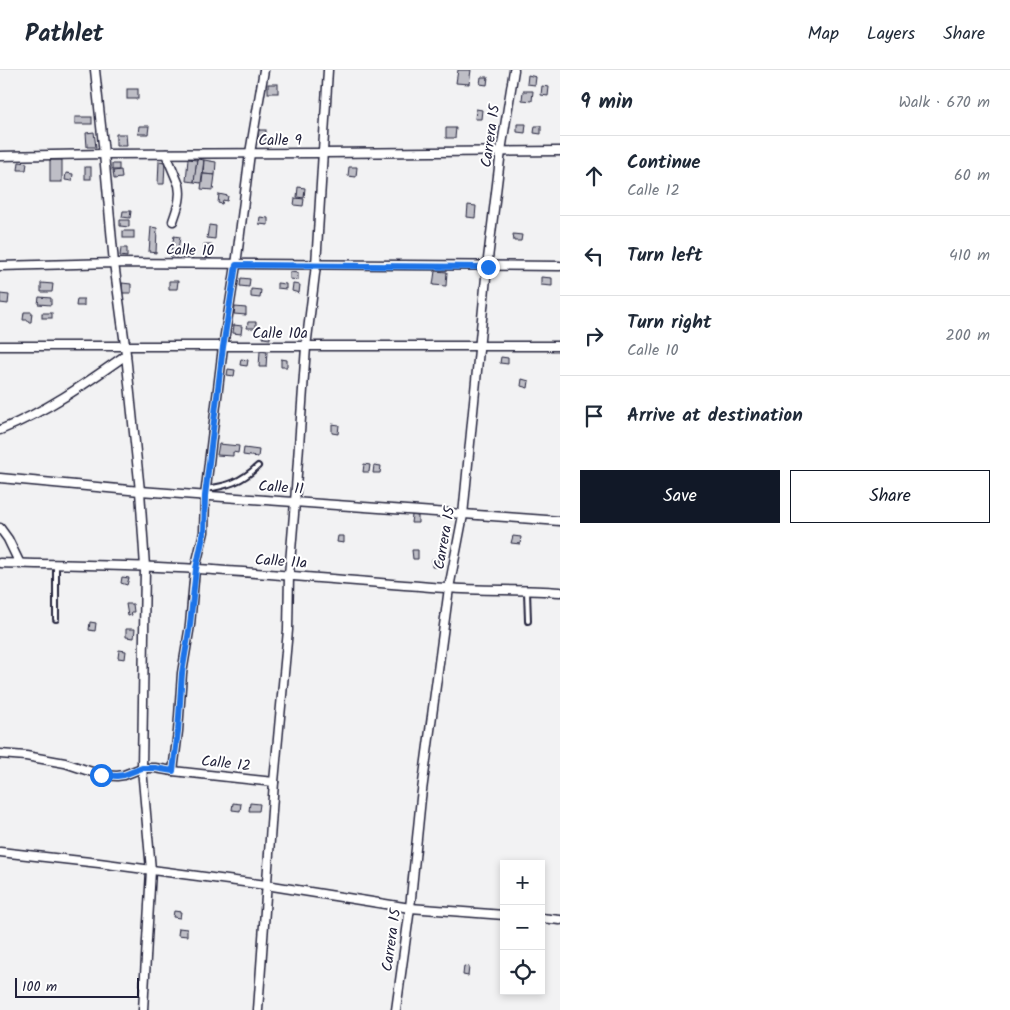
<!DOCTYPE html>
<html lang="en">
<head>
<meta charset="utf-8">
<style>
  :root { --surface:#fff; --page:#f2f2f3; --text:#1f2937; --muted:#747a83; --line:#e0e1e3; --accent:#111827 }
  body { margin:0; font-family:Kalam,sans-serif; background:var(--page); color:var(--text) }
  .controls { position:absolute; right:15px; bottom:15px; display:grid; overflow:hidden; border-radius:0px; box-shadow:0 2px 8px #0003 }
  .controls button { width:45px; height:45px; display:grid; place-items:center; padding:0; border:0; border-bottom:1px solid var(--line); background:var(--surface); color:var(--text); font:25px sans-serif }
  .scale { position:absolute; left:15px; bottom:12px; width:124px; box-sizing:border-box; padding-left:5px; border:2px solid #22223b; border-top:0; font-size:14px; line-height:18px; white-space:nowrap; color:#22223b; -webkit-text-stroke:4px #fff; paint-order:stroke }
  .stop { position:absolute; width:15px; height:15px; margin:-11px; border:4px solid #1a73e8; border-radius:50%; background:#fff }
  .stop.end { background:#1a73e8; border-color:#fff; box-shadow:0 1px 5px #0008 }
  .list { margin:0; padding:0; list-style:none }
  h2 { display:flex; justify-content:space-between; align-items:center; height:65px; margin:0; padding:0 20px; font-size:21px }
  h2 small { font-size:16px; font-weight:400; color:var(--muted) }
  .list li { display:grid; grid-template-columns:32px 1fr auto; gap:15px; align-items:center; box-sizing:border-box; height:80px; padding:0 20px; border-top:1px solid var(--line) }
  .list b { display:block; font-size:19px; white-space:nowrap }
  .list p { margin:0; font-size:16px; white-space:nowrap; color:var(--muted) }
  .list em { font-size:16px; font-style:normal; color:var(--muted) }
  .actions { display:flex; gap:10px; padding:15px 20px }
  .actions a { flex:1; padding:11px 0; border:1px solid var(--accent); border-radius:0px; text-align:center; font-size:18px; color:var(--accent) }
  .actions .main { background:var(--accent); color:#fff }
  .icon { flex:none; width:28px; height:28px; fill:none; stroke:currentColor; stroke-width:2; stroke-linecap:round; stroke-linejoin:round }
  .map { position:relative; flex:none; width:560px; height:940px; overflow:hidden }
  header { display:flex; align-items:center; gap:30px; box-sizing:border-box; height:70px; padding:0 25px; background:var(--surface); border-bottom:1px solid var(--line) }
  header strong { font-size:24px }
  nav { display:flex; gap:28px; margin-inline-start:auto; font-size:18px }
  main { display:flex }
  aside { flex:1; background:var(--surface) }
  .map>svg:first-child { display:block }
</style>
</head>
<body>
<header>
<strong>Pathlet</strong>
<nav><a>Map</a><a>Layers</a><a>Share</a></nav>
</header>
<main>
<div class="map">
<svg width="560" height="940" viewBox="0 0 560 940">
  <rect width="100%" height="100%" fill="#f2f2f3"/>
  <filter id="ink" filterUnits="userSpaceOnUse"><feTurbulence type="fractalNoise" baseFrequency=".02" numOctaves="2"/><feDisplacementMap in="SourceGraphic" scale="10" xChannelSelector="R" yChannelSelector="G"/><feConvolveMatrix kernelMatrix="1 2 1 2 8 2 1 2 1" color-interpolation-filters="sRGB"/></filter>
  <g filter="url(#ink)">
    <g fill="#bebec6" stroke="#22223b">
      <path d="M 458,0 L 471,0 L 469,14 L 456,13 Z"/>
      <path d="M 528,5 L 536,7 L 535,15 L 527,14 Z"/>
      <path d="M 481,7 L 488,7 L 487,15 L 480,14 Z"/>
      <rect x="268" y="14" width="10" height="9"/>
      <path d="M 542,16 L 549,17 L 548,26 L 541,25 Z"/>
      <rect x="127" y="19" width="11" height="10"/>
      <path d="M 523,21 L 533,21 L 532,31 L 522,30 Z"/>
      <path d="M 476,39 L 482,40 L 481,49 L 475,49 Z"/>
      <rect x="75" y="47" width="17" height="7"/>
      <path d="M 517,54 L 526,54 L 525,63 L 517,62 Z"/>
      <path d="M 139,56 L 149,56 L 148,64 L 138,64 Z"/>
      <path d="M 535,56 L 541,56 L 541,64 L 534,63 Z"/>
      <path d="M 446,58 L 456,58 L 455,68 L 446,68 Z"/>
      <rect x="258" y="60" width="8" height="13"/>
      <path d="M 94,62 L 96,77 L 87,77 L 86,63 Z"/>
      <path d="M 116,64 L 126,64 L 127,76 L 116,76 Z"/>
      <path d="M 188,89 L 197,90 L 194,112 L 186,111 Z"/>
      <path d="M 197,89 L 204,90 L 201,113 L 194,112 Z"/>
      <rect x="50" y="90" width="12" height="22"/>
      <path d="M 204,90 L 216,92 L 215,105 L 203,104 Z"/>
      <path d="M 159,91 L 165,92 L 164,114 L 158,114 Z"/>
      <path d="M 19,92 L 27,93 L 26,100 L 18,100 Z"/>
      <rect x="112" y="94" width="7" height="6"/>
      <rect x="85" y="97" width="6" height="12"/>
      <path d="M 349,97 L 357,97 L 356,107 L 348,106 Z"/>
      <path d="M 121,100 L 122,108 L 114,109 L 113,101 Z"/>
      <path d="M 66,103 L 73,104 L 72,111 L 65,110 Z"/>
      <path d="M 203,104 L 215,105 L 213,120 L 201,119 Z"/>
      <path d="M 298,117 L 305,118 L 304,128 L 297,127 Z"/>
      <path d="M 219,124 L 228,126 L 227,131 L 223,130 L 222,134 L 218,133 Z"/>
      <path d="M 295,128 L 304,129 L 303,136 L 294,135 Z"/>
      <path d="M 468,135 L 476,136 L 475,148 L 467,147 Z"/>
      <path d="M 123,141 L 131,141 L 130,148 L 122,147 Z"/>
      <path d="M 260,147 L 268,148 L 268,155 L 259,154 Z"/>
      <path d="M 120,150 L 129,150 L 129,157 L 120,156 Z"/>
      <path d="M 209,155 L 216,156 L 215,169 L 207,168 Z"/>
      <path d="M 151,157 L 157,158 L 156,183 L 149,182 Z"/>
      <rect x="123" y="161" width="11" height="7"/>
      <path d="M 513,164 L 522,165 L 521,171 L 514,171 Z"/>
      <path d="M 174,166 L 180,167 L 177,187 L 170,186 Z"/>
      <path d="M 204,174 L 212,174 L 211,188 L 203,187 Z"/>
      <path d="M 121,178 L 127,178 L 127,187 L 120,186 Z"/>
      <path d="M 435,201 L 447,202 L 446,216 L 433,215 Z"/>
      <path d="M 290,202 L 298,203 L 298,210 L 290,209 Z"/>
      <path d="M 541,207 L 552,208 L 552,216 L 541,215 Z"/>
      <path d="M 241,208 L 250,209 L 249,217 L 240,216 Z"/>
      <path d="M 169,211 L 178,211 L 177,219 L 169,219 Z"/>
      <path d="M 41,213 L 53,214 L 52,222 L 41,222 Z"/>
      <path d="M 122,213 L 131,214 L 131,223 L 122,223 Z"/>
      <path d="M 277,213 L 286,214 L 286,219 L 277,218 Z"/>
      <path d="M 293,214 L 300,215 L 299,223 L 292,221 Z"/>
      <path d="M 251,219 L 261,220 L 260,228 L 251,227 Z"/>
      <path d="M 0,224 L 9,225 L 8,234 L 0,233 Z"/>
      <path d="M 39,227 L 51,228 L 51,235 L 38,234 Z"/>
      <path d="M 77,229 L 84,229 L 84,236 L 76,236 Z"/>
      <path d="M 235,237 L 246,238 L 246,245 L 234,244 Z"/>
      <path d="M 24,242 L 32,242 L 31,252 L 28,252 L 28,250 L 23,250 Z"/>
      <rect x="42" y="243" width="10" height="5"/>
      <path d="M 248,252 L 256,252 L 256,258 L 247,258 Z"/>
      <path d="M 234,255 L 242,256 L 241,264 L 233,263 Z"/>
      <path d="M 264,261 L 270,261 L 270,269 L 263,268 Z"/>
      <path d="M 260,281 L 267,282 L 266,297 L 259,297 Z"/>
      <path d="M 501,287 L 508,288 L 508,294 L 500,293 Z"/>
      <path d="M 241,289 L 248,290 L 247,296 L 240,295 Z"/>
      <path d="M 281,289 L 287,290 L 287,297 L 281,297 Z"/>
      <path d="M 228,299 L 235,300 L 234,306 L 227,305 Z"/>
      <path d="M 522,309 L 529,311 L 528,318 L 521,316 Z"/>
      <path d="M 332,354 L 339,355 L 338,364 L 332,363 Z"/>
      <path d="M 219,374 L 239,376 L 238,383 L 233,382 L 233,386 L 217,385 Z"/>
      <path d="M 244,378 L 259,380 L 258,387 L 243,385 Z"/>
      <path d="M 364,394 L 370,395 L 369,402 L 363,402 Z"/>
      <path d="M 374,395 L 381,396 L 380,403 L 373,403 Z"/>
      <path d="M 412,445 L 418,446 L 418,453 L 411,453 Z"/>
      <path d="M 338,466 L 344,466 L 344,473 L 337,472 Z"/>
      <path d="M 513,466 L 521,467 L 520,474 L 511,473 Z"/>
      <path d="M 412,480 L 418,480 L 418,489 L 413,489 Z"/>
      <path d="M 432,489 L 438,489 L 439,497 L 432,497 Z"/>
      <path d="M 122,507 L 129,508 L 127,515 L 121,513 Z"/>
      <path d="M 126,534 L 133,534 L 134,542 L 131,542 L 132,545 L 128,546 Z"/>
      <path d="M 90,552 L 96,553 L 95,561 L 89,560 Z"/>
      <path d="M 126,559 L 135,559 L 134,568 L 126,567 Z"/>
      <path d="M 119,580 L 126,581 L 125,589 L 118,588 Z"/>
      <path d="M 233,733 L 241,734 L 240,741 L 232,740 Z"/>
      <path d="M 250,733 L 260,734 L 259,741 L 249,741 Z"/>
      <path d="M 174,841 L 181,842 L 180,848 L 173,847 Z"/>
      <path d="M 179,858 L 187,859 L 187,866 L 178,865 Z"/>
      <path d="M 464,896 L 469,897 L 468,906 L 463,905 Z"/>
    </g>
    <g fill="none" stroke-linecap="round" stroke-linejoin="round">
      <g stroke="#22223b" stroke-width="8">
        <g id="service">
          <path d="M 205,419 C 228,416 241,412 258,396"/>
          <path d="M 527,521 L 528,551"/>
          <path d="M 56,549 L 56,495"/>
        </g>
      </g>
      <g stroke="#22223b" stroke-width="11">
        <g id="minor">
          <path d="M 95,0 L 104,84 L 114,193 L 125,275 L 140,421 L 145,497 L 142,698 L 151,800 L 143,940"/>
          <path d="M 166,84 L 179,115 C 182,128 177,139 173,151"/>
          <path d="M 0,86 L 104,84 L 323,83 L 560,81"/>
          <path d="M 0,196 L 114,193 L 560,196"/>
          <path d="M 0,276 L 560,276"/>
          <path d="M 0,360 C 47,341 85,314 126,285"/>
          <path d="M 0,408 L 140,421 L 560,451"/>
          <path d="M 0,458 L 8,469 L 20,494"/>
          <path d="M 0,493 C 66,495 131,495 197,499 C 280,504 363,512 446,518 C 484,521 522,519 560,522"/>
          <path d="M 0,684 L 26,686 L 65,693 L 101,705 L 117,706 L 124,705 L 142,698 L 155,698 L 173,701 L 274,712"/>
          <path d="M 173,701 L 178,661 L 182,603 L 190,555 L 195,499 L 204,462 L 205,426 L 223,277 L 236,195 L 250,83 L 264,0"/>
          <path d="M 0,782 L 99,793 L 266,815 L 410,838 L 504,845"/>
          <path d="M 541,848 L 560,850"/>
          <path d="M 258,940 L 274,712 L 288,560 L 289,505 L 295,432 L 306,277 L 316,195 L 328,0"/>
          <path d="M 396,940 L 410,838 L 421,728 L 449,518 L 463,445 L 487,197 L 501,81 L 514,0"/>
        </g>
      </g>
      <use href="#service" stroke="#fff" stroke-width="4"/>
      <use href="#minor" stroke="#fff" stroke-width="8"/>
    </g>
  </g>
  <g fill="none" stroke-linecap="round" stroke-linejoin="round" filter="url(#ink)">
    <path stroke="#1a73e8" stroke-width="6" d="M 101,705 L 117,706 L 124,705 L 142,698 L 155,698 L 173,701 L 178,661 L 182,603 L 190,555 L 196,499 L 204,462 L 205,426 L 223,277 L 236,195 L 488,197"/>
  </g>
  <g text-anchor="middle" stroke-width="4" stroke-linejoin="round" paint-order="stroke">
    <g font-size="15" fill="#22223b" stroke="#fff">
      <text transform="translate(490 66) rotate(-82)" y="5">Carrera 15</text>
      <text x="280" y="75">Calle 9</text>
      <text transform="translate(190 180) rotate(1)" y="5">Calle 10</text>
      <text x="280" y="268">Calle 10a</text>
      <text transform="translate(281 417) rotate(4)" y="5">Calle 11</text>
      <text transform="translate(444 468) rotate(-80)" y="5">Carrera 15</text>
      <text transform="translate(281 491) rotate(4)" y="5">Calle 11a</text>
      <text transform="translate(226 693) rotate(6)" y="5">Calle 12</text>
      <text transform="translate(391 870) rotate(-82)" y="5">Carrera 15</text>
    </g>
  </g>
</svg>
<div class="controls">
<button>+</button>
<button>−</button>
<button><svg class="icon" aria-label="locate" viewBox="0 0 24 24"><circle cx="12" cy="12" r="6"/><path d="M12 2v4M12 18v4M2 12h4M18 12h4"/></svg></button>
</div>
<div class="scale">100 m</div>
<div class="stop" style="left:101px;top:705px"></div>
<div class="stop end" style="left:488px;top:197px"></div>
</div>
<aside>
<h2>9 min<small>Walk · 670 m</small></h2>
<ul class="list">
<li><svg class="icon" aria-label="ahead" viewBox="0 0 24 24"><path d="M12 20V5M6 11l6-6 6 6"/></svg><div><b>Continue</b><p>Calle 12</p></div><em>60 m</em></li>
<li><svg class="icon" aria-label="left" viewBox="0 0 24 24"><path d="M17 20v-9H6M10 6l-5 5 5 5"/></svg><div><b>Turn left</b></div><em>410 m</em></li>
<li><svg class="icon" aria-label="right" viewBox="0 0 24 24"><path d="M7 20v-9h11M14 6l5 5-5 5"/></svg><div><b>Turn right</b><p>Calle 10</p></div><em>200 m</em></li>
<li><svg class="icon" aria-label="arrive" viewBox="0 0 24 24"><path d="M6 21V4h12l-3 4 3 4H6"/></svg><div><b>Arrive at destination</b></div></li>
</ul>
<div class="actions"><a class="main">Save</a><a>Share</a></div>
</aside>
</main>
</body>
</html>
